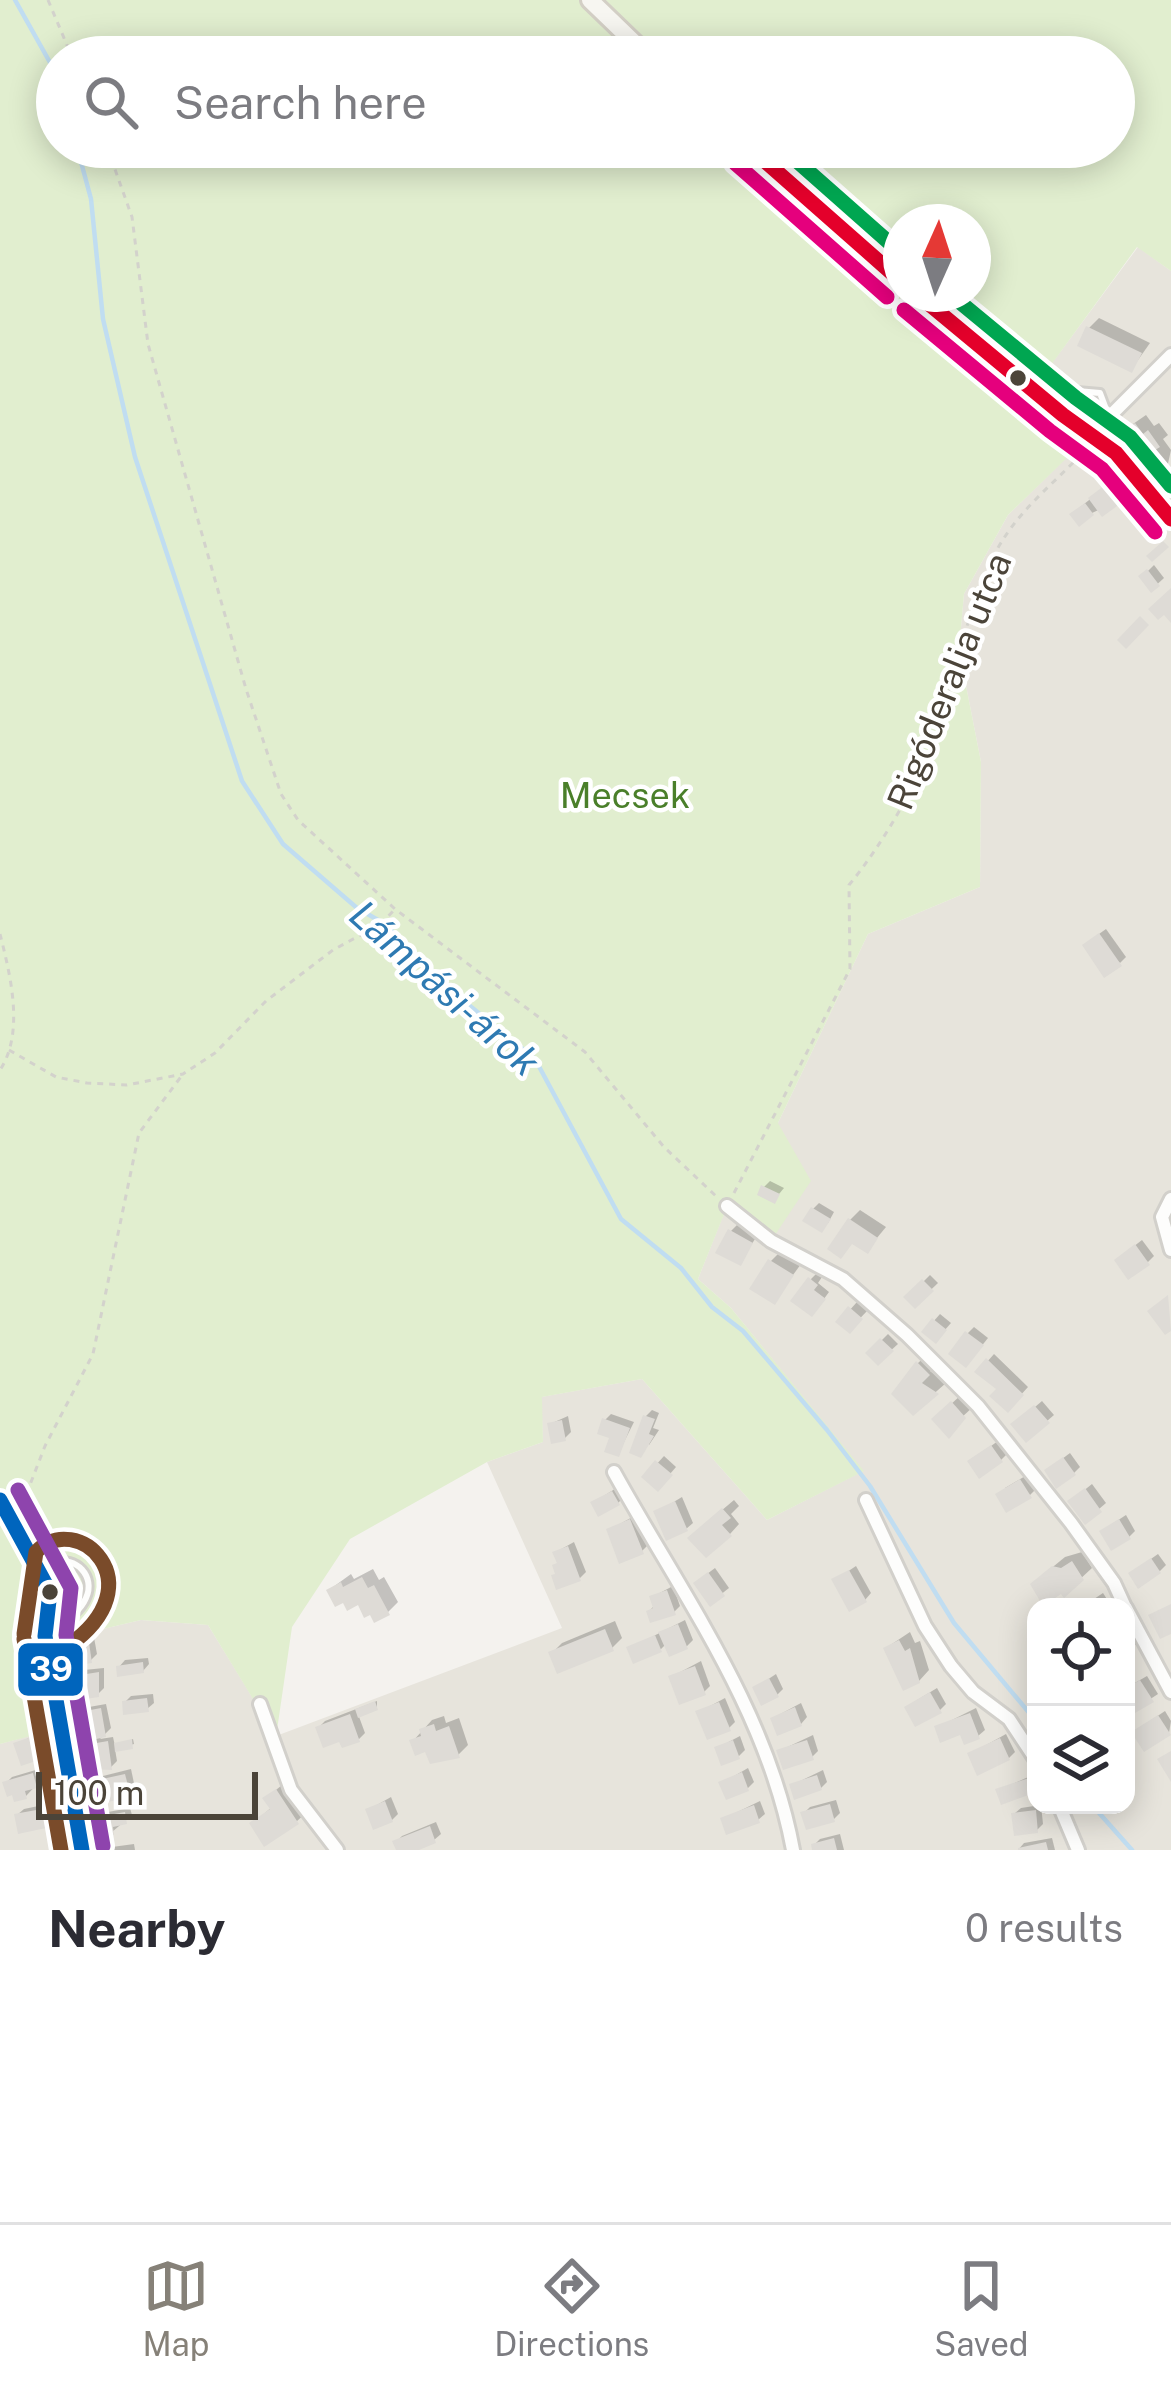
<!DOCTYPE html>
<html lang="en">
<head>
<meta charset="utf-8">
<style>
  :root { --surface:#fff; --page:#f2f2f3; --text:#2b2b33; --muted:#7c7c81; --line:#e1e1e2; --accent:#868178 }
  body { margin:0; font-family:"Public Sans",sans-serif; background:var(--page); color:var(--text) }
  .controls { position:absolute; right:36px; bottom:36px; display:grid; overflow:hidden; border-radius:24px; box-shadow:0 6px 30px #0003 }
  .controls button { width:108px; height:108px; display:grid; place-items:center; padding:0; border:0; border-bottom:3px solid var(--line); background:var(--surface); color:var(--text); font:60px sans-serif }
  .compass { position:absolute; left:883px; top:204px; width:108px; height:108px; border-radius:50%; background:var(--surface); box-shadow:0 6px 30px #0003; rotate:3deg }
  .scale { position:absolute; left:36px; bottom:30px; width:222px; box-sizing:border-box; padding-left:12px; border:6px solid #4b4439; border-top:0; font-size:33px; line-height:42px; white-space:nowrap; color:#4b4439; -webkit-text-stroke:9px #fff; paint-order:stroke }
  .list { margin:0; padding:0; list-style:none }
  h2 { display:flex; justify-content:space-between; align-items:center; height:156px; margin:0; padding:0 48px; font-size:51px }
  h2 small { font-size:39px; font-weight:400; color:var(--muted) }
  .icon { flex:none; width:66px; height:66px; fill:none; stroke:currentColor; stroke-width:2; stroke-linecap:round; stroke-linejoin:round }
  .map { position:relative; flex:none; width:1171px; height:1850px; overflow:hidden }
  .search { position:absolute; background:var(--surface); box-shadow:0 6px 30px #0003; left:36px; right:36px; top:36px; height:132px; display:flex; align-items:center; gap:30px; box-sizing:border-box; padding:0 42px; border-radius:66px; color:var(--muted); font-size:45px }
  .sheet { height:372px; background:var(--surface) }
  nav { display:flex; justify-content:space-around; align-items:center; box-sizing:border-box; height:168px; border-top:3px solid var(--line); background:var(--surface); font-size:33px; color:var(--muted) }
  nav a { display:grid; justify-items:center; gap:6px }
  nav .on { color:var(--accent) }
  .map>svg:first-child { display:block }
</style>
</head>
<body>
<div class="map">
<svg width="1171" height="1850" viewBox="0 0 1171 1850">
  <rect width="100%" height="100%" fill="#f4f2ee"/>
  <path fill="#e7e4dc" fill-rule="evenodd" d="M 1138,247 L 1171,271 L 1171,1850 L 0,1850 L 0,1744 L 50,1730 L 35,1645 L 141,1620 L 208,1625 L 276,1736 L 562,1628 L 487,1462 L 543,1442 L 541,1397 L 642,1379 L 767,1520 L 863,1471 L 731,1308 L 698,1279 L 727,1206 L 778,1123 L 868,934 L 980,887 L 981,762 L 959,650 L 964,594 L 1008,515 L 1072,452 L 1018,409 ZM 1036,1607 L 1126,1607 L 1126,1805 L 1036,1805 Z"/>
  <path fill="#e1eecf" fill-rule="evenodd" d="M 0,0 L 1171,0 L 1171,271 L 1137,247 L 1019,409 L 1073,452 L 1008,515 L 964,594 L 959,650 L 981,762 L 980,887 L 868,934 L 778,1123 L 811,1181 L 771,1241 L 727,1207 L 698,1279 L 731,1308 L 864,1471 L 767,1520 L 642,1379 L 542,1397 L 543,1442 L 487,1462 L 350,1539 L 292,1627 L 276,1737 L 208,1625 L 141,1620 L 35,1645 L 50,1731 L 0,1744 ZM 57,57 L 1114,57 L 1114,147 L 57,147 ZM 901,222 L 973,222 L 973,294 L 901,294 Z"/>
  <g fill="#0003">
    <path d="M 1099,318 L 1150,343 L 1131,370 L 1089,328 Z"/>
    <path d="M 1146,415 L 1154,426 L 1159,423 L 1168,435 L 1163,439 L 1171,450 L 1167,468 L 1133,424 Z"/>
    <path d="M 1117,478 L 1128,493 L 1122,499 L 1092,513 L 1079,508 Z"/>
    <path d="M 1148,499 L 1164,519 L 1153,529 L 1137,509 Z"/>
    <path d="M 1154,565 L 1164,578 L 1152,589 L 1142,577 Z"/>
    <path d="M 1106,929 L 1126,957 L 1120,963 L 1092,939 Z"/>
    <path d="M 770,1181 L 784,1188 L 774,1200 L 764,1187 Z"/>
    <path d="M 819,1203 L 834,1212 L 828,1223 L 813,1209 Z"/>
    <path d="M 860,1210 L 886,1227 L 867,1250 L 854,1241 L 850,1220 Z"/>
    <path d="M 737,1225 L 757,1236 L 740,1262 L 731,1231 Z"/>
    <path d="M 1142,1240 L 1154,1256 L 1148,1262 L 1124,1254 Z"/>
    <path d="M 781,1251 L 801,1264 L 774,1301 L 771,1261 Z"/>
    <path d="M 817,1273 L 822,1277 L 818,1283 L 829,1292 L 818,1307 L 811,1279 Z"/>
    <path d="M 930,1275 L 938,1283 L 915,1305 L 908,1297 Z"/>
    <path d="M 857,1302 L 867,1311 L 849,1330 L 839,1322 Z"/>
    <path d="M 940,1314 L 951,1323 L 936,1340 L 925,1331 Z"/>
    <path d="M 974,1327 L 988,1338 L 972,1358 L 968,1333 Z"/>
    <path d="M 888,1334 L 898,1344 L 878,1362 L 869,1353 Z"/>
    <path d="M 928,1354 L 937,1363 L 930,1371 L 946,1383 L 913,1412 L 918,1363 Z"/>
    <path d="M 994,1354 L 1028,1387 L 1008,1409 L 1000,1388 L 979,1371 Z"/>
    <path d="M 962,1394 L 974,1406 L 961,1418 L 935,1419 Z"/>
    <path d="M 1042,1401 L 1054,1415 L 1026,1439 L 1014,1425 Z"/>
    <path d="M 652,1410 L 659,1413 L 653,1428 L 659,1430 L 649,1445 L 646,1416 Z"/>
    <path d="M 611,1414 L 634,1422 L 618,1454 L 605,1420 Z"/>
    <path d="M 568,1416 L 571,1432 L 565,1438 L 550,1424 Z"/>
    <path d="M 998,1441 L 1007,1454 L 1001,1460 L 977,1456 Z"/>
    <path d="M 1070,1453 L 1080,1467 L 1074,1473 L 1054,1465 Z"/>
    <path d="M 664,1456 L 676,1467 L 658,1488 L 645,1477 Z"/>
    <path d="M 1027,1475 L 1036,1489 L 1030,1495 L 1005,1488 Z"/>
    <path d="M 1092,1484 L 1106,1503 L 1085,1521 L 1077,1496 Z"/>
    <path d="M 618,1487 L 624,1497 L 618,1503 L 594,1502 Z"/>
    <path d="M 682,1497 L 693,1523 L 686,1529 L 657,1512 Z"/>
    <path d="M 734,1500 L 739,1506 L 731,1514 L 739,1524 L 730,1534 L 701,1528 Z"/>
    <path d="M 636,1515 L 648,1545 L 642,1551 L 609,1530 Z"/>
    <path d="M 1126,1515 L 1135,1531 L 1129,1537 L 1109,1526 Z"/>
    <path d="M 574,1542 L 586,1572 L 580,1578 L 558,1573 L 556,1552 Z"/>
    <path d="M 1082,1552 L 1092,1568 L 1064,1594 L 1043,1575 L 1065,1557 Z"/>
    <path d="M 1158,1554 L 1166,1565 L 1160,1571 L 1138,1568 Z"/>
    <path d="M 856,1566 L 871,1593 L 865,1600 L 835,1580 Z"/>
    <path d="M 715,1568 L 729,1588 L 710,1603 L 703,1577 Z"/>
    <path d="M 373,1569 L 379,1580 L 384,1577 L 398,1602 L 388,1612 L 329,1590 L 351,1574 L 354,1579 Z"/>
    <path d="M 673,1586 L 680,1606 L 674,1612 L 649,1611 L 655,1605 L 652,1597 Z"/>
    <path d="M 1103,1593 L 1112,1607 L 1083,1607 L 1085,1605 Z"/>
    <path d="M 685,1620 L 693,1640 L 687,1646 L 670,1653 L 666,1644 L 661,1649 L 630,1648 Z"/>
    <path d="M 615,1621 L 622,1638 L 612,1648 L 552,1653 L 562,1643 Z"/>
    <path d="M 93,1632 L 97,1654 L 91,1660 L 71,1641 L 77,1635 Z"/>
    <path d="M 910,1632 L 915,1643 L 920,1641 L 929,1670 L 919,1681 L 886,1648 Z"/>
    <path d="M 1128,1633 L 1136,1644 L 1126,1655 L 1126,1634 Z"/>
    <path d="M 148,1658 L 149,1664 L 143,1671 L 119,1667 L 125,1660 Z"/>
    <path d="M 701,1661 L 710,1686 L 704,1692 L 671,1677 Z"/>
    <path d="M 104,1668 L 104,1688 L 98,1694 L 78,1677 L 84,1670 Z"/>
    <path d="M 776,1674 L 783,1689 L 777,1695 L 755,1688 Z"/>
    <path d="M 1147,1676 L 1158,1694 L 1129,1713 L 1126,1688 Z"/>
    <path d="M 937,1688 L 946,1704 L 940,1710 L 914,1702 Z"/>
    <path d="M 153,1694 L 154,1703 L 147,1709 L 125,1702 L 131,1696 Z"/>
    <path d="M 725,1698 L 735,1722 L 729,1728 L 699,1712 Z"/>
    <path d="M 377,1701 L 377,1708 L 358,1714 L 365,1733 L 359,1739 L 319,1727 L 325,1721 Z"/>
    <path d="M 801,1703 L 807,1717 L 801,1724 L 773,1718 Z"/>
    <path d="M 106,1704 L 111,1728 L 100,1739 L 113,1737 L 115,1746 L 133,1739 L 134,1744 L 115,1749 L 117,1761 L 111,1767 L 88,1746 L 94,1740 L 83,1713 L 89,1707 Z"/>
    <path d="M 976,1708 L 985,1730 L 978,1736 L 938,1727 Z"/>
    <path d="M 1165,1711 L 1171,1721 L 1169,1733 L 1141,1727 Z"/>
    <path d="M 444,1716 L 446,1723 L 459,1718 L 468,1745 L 458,1755 L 413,1741 L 432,1720 Z"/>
    <path d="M 40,1732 L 47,1750 L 41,1757 L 17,1744 Z"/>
    <path d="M 1006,1734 L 1015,1752 L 1009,1758 L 970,1754 Z"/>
    <path d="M 813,1735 L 818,1751 L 812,1757 L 779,1751 Z"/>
    <path d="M 740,1736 L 745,1750 L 739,1756 L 717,1748 Z"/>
    <path d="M 748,1768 L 754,1782 L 748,1788 L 722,1783 Z"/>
    <path d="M 39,1769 L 42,1779 L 26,1796 L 6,1783 L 12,1777 Z"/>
    <path d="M 131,1769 L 135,1788 L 129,1794 L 96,1782 L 103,1776 Z"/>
    <path d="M 823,1770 L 827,1782 L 821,1788 L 792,1785 Z"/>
    <path d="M 1035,1774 L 1036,1787 L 1032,1791 L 999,1790 Z"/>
    <path d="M 287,1781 L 307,1812 L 297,1821 L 253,1823 L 272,1807 L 266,1798 Z"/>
    <path d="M 391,1797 L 398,1814 L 392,1820 L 368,1810 Z"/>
    <path d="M 836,1800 L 840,1813 L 834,1819 L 804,1813 L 810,1807 Z"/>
    <path d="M 760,1801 L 765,1814 L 758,1820 L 723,1819 Z"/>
    <path d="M 48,1804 L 51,1819 L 45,1826 L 17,1815 L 24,1809 Z"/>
    <path d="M 1041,1805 L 1043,1824 L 1037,1830 L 1014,1814 L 1021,1808 Z"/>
    <path d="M 130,1808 L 132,1815 L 112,1832 L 101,1818 L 108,1812 Z"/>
    <path d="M 436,1822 L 441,1834 L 434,1840 L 411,1850 L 399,1850 L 396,1842 L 402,1836 Z"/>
    <path d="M 840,1834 L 844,1850 L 815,1850 L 814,1845 L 820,1839 Z"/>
    <path d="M 1052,1838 L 1055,1850 L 1018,1850 L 1024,1843 Z"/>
    <path d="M 134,1844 L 135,1850 L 110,1850 L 112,1847 Z"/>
  </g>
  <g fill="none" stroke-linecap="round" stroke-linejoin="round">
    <g stroke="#c0ddf1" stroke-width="4.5">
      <path d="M 15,0 L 57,75"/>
      <path d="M 77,147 L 91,199 L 103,319 L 135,457 L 242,781 L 283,844 L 357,908 L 385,924 L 459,997 L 535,1059 L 621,1219 L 681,1268 L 712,1307 L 743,1331 L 827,1430 L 870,1486 L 954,1623 L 1036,1721"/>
      <path d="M 1092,1805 L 1132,1850"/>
    </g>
  </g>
  <g fill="#dedbd6">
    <path d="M 1086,326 L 1142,353 L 1132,373 L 1077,346 Z"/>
    <path d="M 1135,423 L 1143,434 L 1148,430 L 1160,447 L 1155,450 L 1169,470 L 1154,481 L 1120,434 Z"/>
    <path d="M 1109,482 L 1124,501 L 1102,517 L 1088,498 Z"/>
    <path d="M 1141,502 L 1160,527 L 1152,534 L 1133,509 Z"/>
    <path d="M 1085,503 L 1094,515 L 1079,527 L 1069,514 Z"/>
    <path d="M 1163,541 L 1169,547 L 1152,562 L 1146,556 Z"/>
    <path d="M 1147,569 L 1160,586 L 1151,593 L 1138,576 Z"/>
    <path d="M 1171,588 L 1171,623 L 1164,615 L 1158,620 L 1148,609 Z"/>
    <path d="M 1140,616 L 1149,625 L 1126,649 L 1117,640 Z"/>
    <path d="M 1099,933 L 1122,966 L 1104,978 L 1082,945 Z"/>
    <path d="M 761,1185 L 780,1194 L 775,1204 L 757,1195 Z"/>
    <path d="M 811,1207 L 831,1219 L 822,1233 L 802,1221 Z"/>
    <path d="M 848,1218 L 878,1238 L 868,1254 L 852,1244 L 841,1259 L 827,1249 Z"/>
    <path d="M 728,1229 L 753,1243 L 741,1266 L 715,1253 Z"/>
    <path d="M 1135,1244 L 1150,1265 L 1128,1280 L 1114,1260 Z"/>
    <path d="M 768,1259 L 794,1275 L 775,1305 L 749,1289 Z"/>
    <path d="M 808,1277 L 818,1285 L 814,1290 L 826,1299 L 812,1317 L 790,1301 Z"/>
    <path d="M 922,1279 L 934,1291 L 915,1309 L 903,1297 Z"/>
    <path d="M 1168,1295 L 1171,1331 L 1165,1335 L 1147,1311 Z"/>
    <path d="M 848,1306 L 863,1319 L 850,1334 L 835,1322 Z"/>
    <path d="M 932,1318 L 947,1330 L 936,1344 L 921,1332 Z"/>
    <path d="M 965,1331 L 984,1345 L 966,1368 L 948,1354 Z"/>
    <path d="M 880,1338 L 894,1351 L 878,1366 L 865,1353 Z"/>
    <path d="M 986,1358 L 1024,1395 L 1008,1413 L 989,1396 L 996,1389 L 974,1372 Z"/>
    <path d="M 916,1361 L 930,1375 L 922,1383 L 939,1394 L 913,1416 L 891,1394 Z"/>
    <path d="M 951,1401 L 966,1418 L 949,1439 L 931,1419 Z"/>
    <path d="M 1034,1405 L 1050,1423 L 1026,1443 L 1010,1424 Z"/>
    <path d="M 643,1415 L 655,1419 L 649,1434 L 654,1436 L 641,1458 L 629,1453 Z"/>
    <path d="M 602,1418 L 630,1428 L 619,1457 L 604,1452 L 609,1438 L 597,1434 Z"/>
    <path d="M 562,1420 L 566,1441 L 551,1444 L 547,1423 Z"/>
    <path d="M 991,1445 L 1003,1462 L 979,1479 L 967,1461 Z"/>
    <path d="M 1063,1457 L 1076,1475 L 1056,1489 L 1044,1470 Z"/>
    <path d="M 655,1460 L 673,1475 L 658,1492 L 641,1477 Z"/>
    <path d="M 1020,1479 L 1032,1498 L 1006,1513 L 995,1494 Z"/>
    <path d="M 1085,1488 L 1102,1512 L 1085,1525 L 1067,1501 Z"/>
    <path d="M 612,1491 L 620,1505 L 598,1517 L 590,1502 Z"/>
    <path d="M 675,1501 L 688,1531 L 666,1541 L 653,1511 Z"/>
    <path d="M 722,1508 L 731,1518 L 722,1525 L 732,1536 L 706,1558 L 687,1538 Z"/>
    <path d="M 630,1519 L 644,1554 L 619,1564 L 606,1529 Z"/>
    <path d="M 1119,1519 L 1131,1539 L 1111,1551 L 1099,1531 Z"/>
    <path d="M 568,1546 L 581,1581 L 556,1590 L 551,1575 L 555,1574 L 552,1565 L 557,1563 L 552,1552 Z"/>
    <path d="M 1151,1558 L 1161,1573 L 1138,1589 L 1128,1573 Z"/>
    <path d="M 1072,1561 L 1084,1580 L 1064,1598 L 1061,1594 L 1043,1606 L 1030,1584 L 1052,1566 L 1061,1568 Z"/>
    <path d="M 849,1570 L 867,1602 L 849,1612 L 831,1579 Z"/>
    <path d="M 708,1572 L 725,1596 L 710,1607 L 693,1583 Z"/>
    <path d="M 362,1577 L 368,1588 L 374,1585 L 390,1615 L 374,1623 L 370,1615 L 364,1618 L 358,1605 L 347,1611 L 343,1603 L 335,1607 L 326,1590 L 341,1582 L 343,1587 Z"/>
    <path d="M 667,1590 L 676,1615 L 650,1623 L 646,1611 L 653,1608 L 649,1596 Z"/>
    <path d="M 1171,1604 L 1171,1634 L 1160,1639 L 1148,1615 Z"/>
    <path d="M 678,1624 L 688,1649 L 669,1657 L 658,1632 Z"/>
    <path d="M 605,1629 L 614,1651 L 557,1674 L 548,1652 Z"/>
    <path d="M 655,1635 L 662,1652 L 633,1664 L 626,1647 Z"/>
    <path d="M 88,1636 L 92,1663 L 72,1666 L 68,1640 Z"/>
    <path d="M 899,1640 L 905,1651 L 910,1648 L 920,1683 L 903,1691 L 883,1648 Z"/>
    <path d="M 143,1662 L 144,1673 L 117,1677 L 116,1666 Z"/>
    <path d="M 695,1666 L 706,1695 L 679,1705 L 668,1676 Z"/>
    <path d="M 99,1672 L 99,1697 L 78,1700 L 74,1676 Z"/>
    <path d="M 769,1678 L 779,1697 L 761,1706 L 752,1687 Z"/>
    <path d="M 1140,1680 L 1154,1702 L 1128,1717 L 1126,1688 Z"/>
    <path d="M 930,1692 L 942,1713 L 915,1727 L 904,1707 Z"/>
    <path d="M 147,1698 L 149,1712 L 123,1715 L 122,1701 Z"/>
    <path d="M 375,1701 L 378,1710 L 358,1718 L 355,1709 Z"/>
    <path d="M 719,1702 L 731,1731 L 707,1740 L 695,1711 Z"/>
    <path d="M 795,1707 L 802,1726 L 777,1736 L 770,1718 Z"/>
    <path d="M 101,1708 L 106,1737 L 91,1740 L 90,1734 L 84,1735 L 80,1712 Z"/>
    <path d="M 970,1713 L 980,1739 L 964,1745 L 960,1735 L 940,1743 L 934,1726 Z"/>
    <path d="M 350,1714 L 360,1742 L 342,1748 L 339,1742 L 323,1748 L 315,1727 Z"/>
    <path d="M 1158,1715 L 1171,1735 L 1144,1752 L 1131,1732 Z"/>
    <path d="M 434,1724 L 436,1731 L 449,1726 L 460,1758 L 430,1764 L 425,1752 L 415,1756 L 409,1740 L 421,1736 L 419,1729 Z"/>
    <path d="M 34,1736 L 42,1759 L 21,1766 L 13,1743 Z"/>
    <path d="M 1000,1738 L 1010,1760 L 977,1776 L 967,1753 Z"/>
    <path d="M 132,1739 L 133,1749 L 115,1752 L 114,1743 Z"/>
    <path d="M 733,1740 L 740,1759 L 721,1766 L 714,1747 Z"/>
    <path d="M 807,1740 L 814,1760 L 783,1770 L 776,1750 Z"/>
    <path d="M 108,1741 L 112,1770 L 89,1769 L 85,1745 Z"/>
    <path d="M 1171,1751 L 1171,1782 L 1157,1759 Z"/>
    <path d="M 742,1772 L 749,1791 L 726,1800 L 718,1782 Z"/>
    <path d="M 33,1773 L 37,1788 L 25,1791 L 27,1799 L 14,1802 L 12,1795 L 7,1797 L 2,1782 Z"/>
    <path d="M 125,1774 L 131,1797 L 98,1804 L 93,1781 Z"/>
    <path d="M 817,1775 L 822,1790 L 794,1800 L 789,1784 Z"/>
    <path d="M 1029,1778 L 1034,1793 L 1001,1805 L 995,1789 Z"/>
    <path d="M 276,1789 L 299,1824 L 264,1847 L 249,1823 L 270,1809 L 262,1798 Z"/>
    <path d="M 385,1801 L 393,1822 L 373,1830 L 365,1809 Z"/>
    <path d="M 830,1804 L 835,1822 L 806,1830 L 800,1812 Z"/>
    <path d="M 754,1805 L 760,1823 L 726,1835 L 720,1818 Z"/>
    <path d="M 42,1809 L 46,1828 L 18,1834 L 14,1814 Z"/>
    <path d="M 1036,1810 L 1038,1833 L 1014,1836 L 1011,1813 Z"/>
    <path d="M 125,1812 L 127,1824 L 113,1827 L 114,1835 L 102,1837 L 98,1817 Z"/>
    <path d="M 430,1826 L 436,1843 L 419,1850 L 396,1850 L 392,1841 Z"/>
    <path d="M 834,1838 L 837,1850 L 812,1850 L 811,1844 Z"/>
    <path d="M 1046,1842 L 1048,1850 L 1018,1850 L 1018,1848 Z"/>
  </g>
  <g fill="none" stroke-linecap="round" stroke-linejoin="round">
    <g stroke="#d2d0cb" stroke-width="12">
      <g id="lane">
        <path d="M 1064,409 L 1077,391 L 1100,393 L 1109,417 L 1101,437"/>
        <path d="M 48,1634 C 62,1623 79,1614 86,1598 C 96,1577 76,1555 54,1563 L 51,1583"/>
      </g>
    </g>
    <g stroke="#d2d0cb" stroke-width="18">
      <g id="street">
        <path d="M 1109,417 L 1171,355"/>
        <path d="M 1171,1199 L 1162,1217 L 1171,1250"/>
        <path d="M 727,1206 L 771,1241 L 843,1279 L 907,1335 L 978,1406 L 1071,1523 L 1114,1583 L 1125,1607"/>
        <path d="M 614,1472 C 682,1595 767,1709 793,1850"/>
        <path d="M 866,1500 L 925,1626 L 951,1666 L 973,1692 L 1009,1719 L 1036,1760"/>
        <path d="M 1126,1608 L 1171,1692"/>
        <path d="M 260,1704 L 291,1790 L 337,1850"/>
        <path d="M 1059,1805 L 1078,1850"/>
      </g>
    </g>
    <g stroke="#d3cfc5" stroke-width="22">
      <g id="secondary">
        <path d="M 590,0 L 649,57"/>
        <path d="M 749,147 L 901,281"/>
        <path d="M 917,294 L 1063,415 L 1116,453 L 1171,519"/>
        <path d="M 0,1500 L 50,1592 L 45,1636 L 82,1850"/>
      </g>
    </g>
    <g stroke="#d3d2cc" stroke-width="3" stroke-dasharray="6 6" stroke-linecap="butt">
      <path d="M 48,0 L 72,57"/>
      <path d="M 107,147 L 132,217 L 148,344 L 246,689 L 281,794 L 298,820 L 395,909 L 585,1052 L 664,1147 L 718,1198"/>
      <path d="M 0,934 C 10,974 25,1032 0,1070"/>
      <path d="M 9,1050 L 56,1077 L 87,1083 L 127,1085 L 183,1074 L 215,1053 L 266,1001 L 333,950 L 381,924 L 395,909"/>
      <path d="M 734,1193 L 850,969 L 849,885 C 886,840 924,773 942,717 C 962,656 971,581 1011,528 C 1032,499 1063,475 1087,448"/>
      <path d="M 34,1529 L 26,1495 L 45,1446 L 93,1354 L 139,1133 L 183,1074"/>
    </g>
    <use href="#lane" stroke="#fdfdfc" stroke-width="6"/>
    <use href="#street" stroke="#fdfdfc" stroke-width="12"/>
    <use href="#secondary" stroke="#f7f6f1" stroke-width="16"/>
    <g stroke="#fff" stroke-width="24">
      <g id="bus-1">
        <path d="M 749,147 L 901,281"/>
        <path d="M 917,294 L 1063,415 L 1116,453 L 1171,519"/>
      </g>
    </g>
    <g stroke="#fff" stroke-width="24">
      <g id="bus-2">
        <path d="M 735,163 L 887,297"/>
        <path d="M 904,310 L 1050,431 L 1102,469 L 1155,532"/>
      </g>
    </g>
    <g stroke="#fff" stroke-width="24">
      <path id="bus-3" d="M 0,1500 L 50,1592 L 45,1636 L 82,1850"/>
    </g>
    <g stroke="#fff" stroke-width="24">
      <g id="bus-4">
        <path d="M 781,147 L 901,253"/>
        <path d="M 950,294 L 1076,398 L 1130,437 L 1171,486"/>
      </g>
    </g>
    <g stroke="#fff" stroke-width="24">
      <g id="bus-5">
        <path d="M 24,1634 L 36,1552 C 76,1509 158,1583 68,1646"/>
        <path d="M 24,1639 L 61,1850"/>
      </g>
    </g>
    <g stroke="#fff" stroke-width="24">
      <path id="bus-6" d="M 18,1490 L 71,1588 L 66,1635 L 103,1846"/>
    </g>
    <use href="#bus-1" stroke="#e4002b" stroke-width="15"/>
    <use href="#bus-2" stroke="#e5007d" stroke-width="15"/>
    <use href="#bus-3" stroke="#0065bd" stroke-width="15"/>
    <use href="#bus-4" stroke="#00a651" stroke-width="15"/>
    <use href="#bus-5" stroke="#7a4b2a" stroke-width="15"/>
    <use href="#bus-6" stroke="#8e44ad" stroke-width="15"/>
  </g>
  <g fill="#4b4439" stroke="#fff" stroke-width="4.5">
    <circle cx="1018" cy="378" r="10"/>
    <circle cx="50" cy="1592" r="10"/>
  </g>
  <g text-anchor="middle" stroke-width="9" stroke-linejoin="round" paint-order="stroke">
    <g font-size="36" fill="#4b4439" stroke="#fff">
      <text transform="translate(949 681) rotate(-68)" y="13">Rigóderalja utca</text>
    </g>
    <g font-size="36" fill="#4a7f2a" stroke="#fff">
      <text x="625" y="808">Mecsek</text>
    </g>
    <g font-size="39" font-style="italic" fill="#2e7ab2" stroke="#fff">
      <text transform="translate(445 988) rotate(42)" y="14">Lámpási-árok</text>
    </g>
  </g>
  <rect stroke="#fff" stroke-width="4.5" x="16" y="1641" width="69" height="57" rx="12" fill="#0065bd"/>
  <g font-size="33" text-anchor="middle" font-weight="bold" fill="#fff">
    <text x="51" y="1681">39</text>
  </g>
</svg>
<div class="controls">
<button><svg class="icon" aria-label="locate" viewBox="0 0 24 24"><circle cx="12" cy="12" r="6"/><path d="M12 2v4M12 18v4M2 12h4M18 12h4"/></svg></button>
<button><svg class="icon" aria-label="layers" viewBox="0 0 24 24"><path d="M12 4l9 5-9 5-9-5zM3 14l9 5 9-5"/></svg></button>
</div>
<svg class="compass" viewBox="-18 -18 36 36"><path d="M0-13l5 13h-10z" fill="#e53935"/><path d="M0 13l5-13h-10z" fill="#7c7c81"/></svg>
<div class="scale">100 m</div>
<div class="search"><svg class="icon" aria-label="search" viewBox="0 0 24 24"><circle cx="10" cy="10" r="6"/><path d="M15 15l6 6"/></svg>Search here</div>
</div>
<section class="sheet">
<h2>Nearby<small>0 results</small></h2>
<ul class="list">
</ul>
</section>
<nav>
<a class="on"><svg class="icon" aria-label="map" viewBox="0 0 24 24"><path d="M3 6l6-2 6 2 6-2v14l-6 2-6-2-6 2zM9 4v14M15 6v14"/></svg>Map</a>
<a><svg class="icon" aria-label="directions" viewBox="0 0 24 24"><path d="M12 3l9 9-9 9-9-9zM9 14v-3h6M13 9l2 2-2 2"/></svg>Directions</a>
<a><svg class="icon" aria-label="saved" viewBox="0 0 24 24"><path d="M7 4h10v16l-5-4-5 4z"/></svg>Saved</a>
</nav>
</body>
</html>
